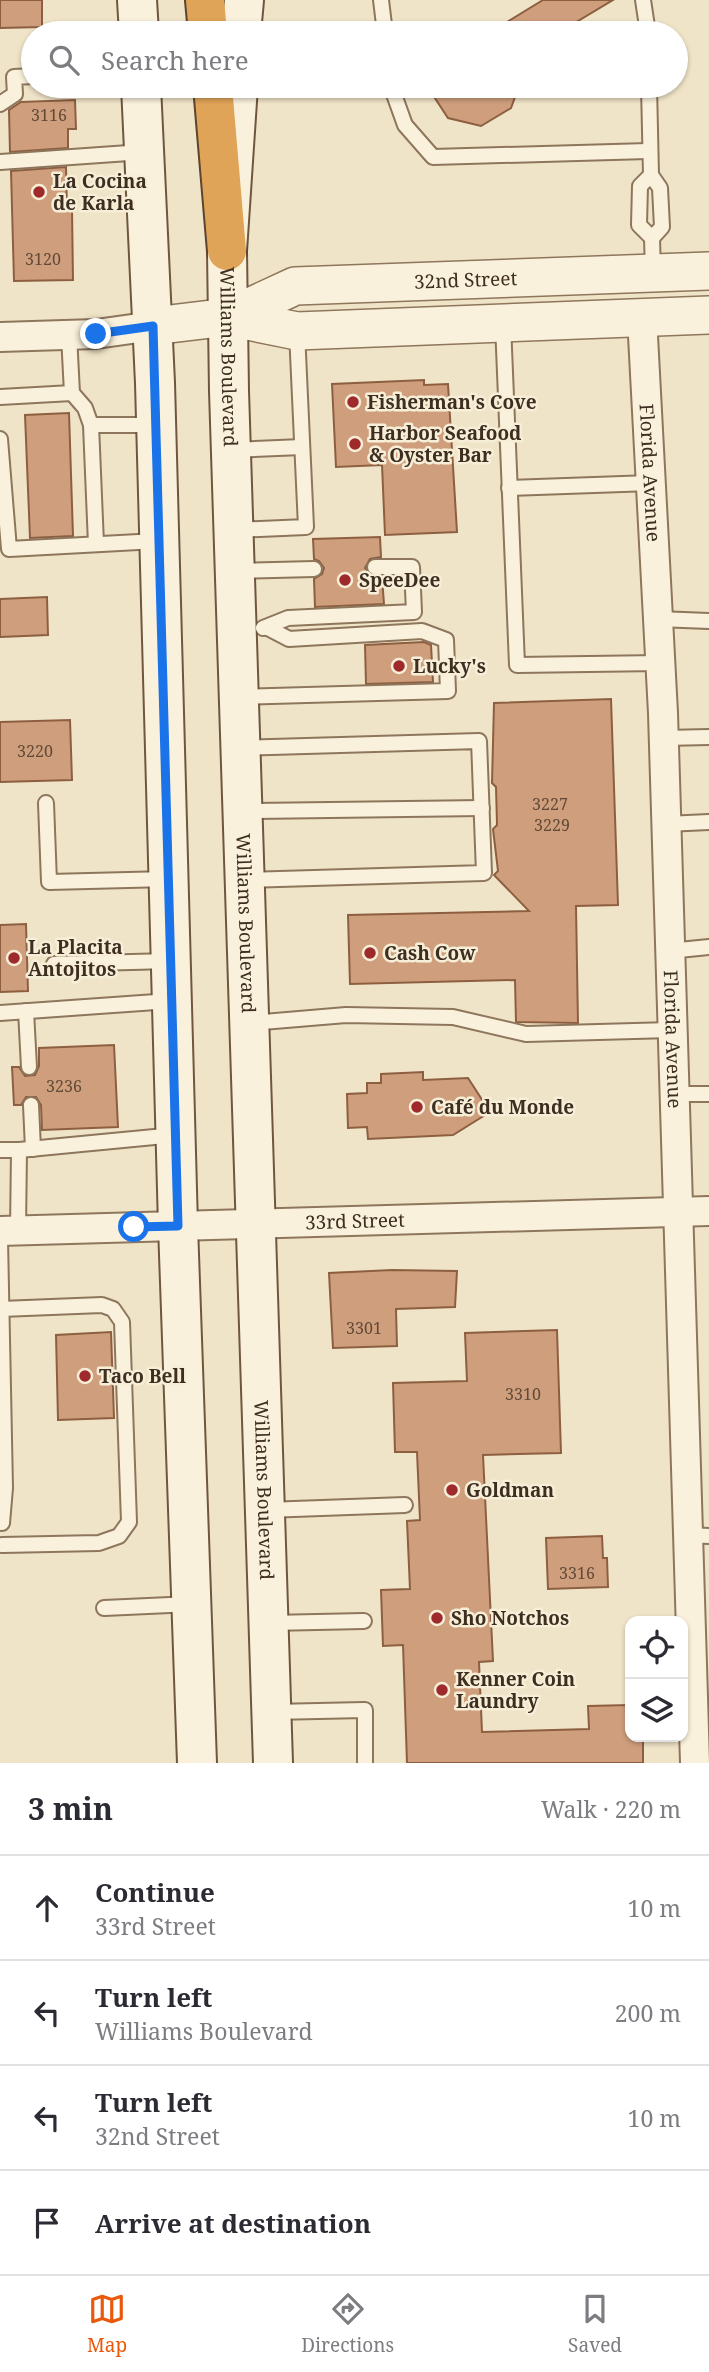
<!DOCTYPE html>
<html lang="en">
<head>
<meta charset="utf-8">
<style>
  :root { --surface:#fff; --page:#f2f2f3; --text:#2b2b33; --muted:#7c7c81; --line:#e1e1e2; --accent:#ea580c }
  body { margin:0; font-family:"Noto Serif",serif; background:var(--page); color:var(--text) }
  .controls { position:absolute; right:21px; bottom:21px; display:grid; overflow:hidden; border-radius:14px; box-shadow:0 2px 5px #0004 }
  .controls button { width:63px; height:63px; display:grid; place-items:center; padding:0; border:0; border-bottom:2px solid var(--line); background:var(--surface); color:var(--text); font:35px sans-serif }
  .stop { position:absolute; width:21px; height:21px; margin:-16px; border:5px solid #1a73e8; border-radius:50%; background:#fff }
  .stop.end { background:#1a73e8; border-color:#fff; box-shadow:0 2px 7px #0008 }
  .list { margin:0; padding:0; list-style:none }
  h2 { display:flex; justify-content:space-between; align-items:center; height:91px; margin:0; padding:0 28px; font-size:30px }
  h2 small { font-size:23px; font-weight:400; color:var(--muted) }
  .list li { display:grid; grid-template-columns:46px 1fr auto; gap:21px; align-items:center; box-sizing:border-box; height:105px; padding:0 28px; border-top:2px solid var(--line) }
  .list b { display:block; font-size:26px; white-space:nowrap }
  .list p { margin:0; font-size:23px; white-space:nowrap; color:var(--muted) }
  .list em { font-size:23px; font-style:normal; color:var(--muted) }
  .icon { flex:none; width:38px; height:38px; fill:none; stroke:currentColor; stroke-width:2; stroke-linecap:round; stroke-linejoin:round }
  .map { position:relative; flex:none; width:709px; height:1763px; overflow:hidden }
  .search { position:absolute; background:var(--surface); box-shadow:0 2px 5px #0004; left:21px; right:21px; top:21px; height:77px; display:flex; align-items:center; gap:18px; box-sizing:border-box; padding:0 24px; border-radius:38px; color:var(--muted); font-size:26px }
  .sheet { height:511px; background:var(--surface) }
  nav { display:flex; justify-content:space-around; align-items:center; box-sizing:border-box; height:98px; border-top:2px solid var(--line); background:var(--surface); font-size:19px; color:var(--muted) }
  nav a { display:grid; justify-items:center; gap:4px }
  nav .on { color:var(--accent) }
  .map>svg:first-child { display:block }
</style>
</head>
<body>
<div class="map">
<svg width="709" height="1763" viewBox="0 0 709 1763">
  <rect width="100%" height="100%" fill="#f0e4c8"/>
  <g fill="#cf9f7d" stroke="#8d5f41" stroke-width="2">
    <path d="M 0,0 L 42,0 L 42,27 L 0,28 Z"/>
    <path d="M 543,0 L 613,0 L 558,33 L 489,33 Z"/>
    <path d="M 427,86 L 519,86 L 511,108 L 481,126 L 448,118 Z"/>
    <path d="M 75,100 L 76,129 L 68,129 L 68,148 L 10,152 L 9,110 L 21,102 Z"/>
    <path d="M 66,167 L 67,209 L 72,209 L 73,280 L 14,281 L 11,171 Z"/>
    <path d="M 424,380 L 424,385 L 448,384 L 457,532 L 385,535 L 382,465 L 336,467 L 332,384 Z"/>
    <path d="M 69,413 L 73,536 L 30,538 L 25,415 Z"/>
    <path d="M 380,537 L 381,557 L 370,559 L 365,568 L 371,576 L 382,577 L 384,604 L 315,607 L 314,579 L 322,574 L 324,568 L 319,561 L 314,559 L 313,539 Z"/>
    <path d="M 47,597 L 48,635 L 0,637 L 0,599 Z"/>
    <path d="M 424,642 L 431,645 L 433,682 L 366,684 L 365,645 Z"/>
    <path d="M 611,699 L 618,905 L 576,906 L 578,1023 L 516,1022 L 515,980 L 350,984 L 348,915 L 529,911 L 494,875 L 498,871 L 493,829 L 497,825 L 496,787 L 492,783 L 494,703 Z"/>
    <path d="M 70,720 L 72,780 L 0,782 L 0,722 Z"/>
    <path d="M 26,924 L 28,991 L 0,992 L 0,925 Z"/>
    <path d="M 114,1045 L 118,1127 L 42,1130 L 41,1105 L 36,1097 L 26,1097 L 21,1105 L 14,1105 L 12,1067 L 19,1067 L 25,1076 L 35,1075 L 39,1066 L 39,1048 Z"/>
    <path d="M 423,1072 L 423,1080 L 468,1078 L 490,1112 L 453,1135 L 368,1139 L 367,1127 L 348,1128 L 347,1094 L 367,1093 L 367,1083 L 381,1083 L 381,1074 Z"/>
    <path d="M 392,1270 L 457,1271 L 455,1307 L 396,1309 L 397,1346 L 333,1348 L 329,1273 Z"/>
    <path d="M 557,1330 L 561,1453 L 483,1455 L 493,1661 L 479,1662 L 482,1732 L 589,1729 L 588,1706 L 630,1705 L 630,1737 L 643,1737 L 643,1763 L 407,1763 L 403,1645 L 383,1646 L 381,1590 L 410,1589 L 407,1521 L 420,1520 L 417,1452 L 395,1452 L 393,1383 L 467,1381 L 465,1333 Z"/>
    <path d="M 111,1332 L 114,1418 L 58,1420 L 56,1335 Z"/>
    <path d="M 602,1536 L 603,1558 L 607,1558 L 608,1587 L 548,1589 L 546,1538 Z"/>
  </g>
  <g fill="none" stroke-linecap="round" stroke-linejoin="round">
    <g stroke="#8d765c" stroke-width="18">
      <g id="service">
        <path d="M 381,0 L 385,33"/>
        <path d="M 643,0 L 648,33"/>
        <path d="M 391,86 L 405,125 L 433,157 L 648,151"/>
        <path d="M 649,86 L 651,175"/>
        <path d="M 0,104 L 15,94 L 14,77 L 33,76"/>
        <path d="M 0,162 L 143,152"/>
        <path d="M 652,238 L 662,227 L 660,188 L 651,175 L 640,186 L 639,225 L 652,238 L 653,272"/>
        <path d="M 503,324 L 517,665 L 660,663"/>
        <path d="M 69,335 L 72,393 L 85,408 L 91,425 L 96,544"/>
        <path d="M 0,397 L 72,393"/>
        <path d="M 91,425 L 156,425"/>
        <path d="M 0,439 L 9,549 L 157,541"/>
        <path d="M 233,450 L 302,447"/>
        <path d="M 509,488 L 651,483"/>
        <path d="M 235,530 L 306,527 L 297,332"/>
        <path d="M 235,571 L 314,569"/>
        <path d="M 658,619 L 709,621"/>
        <path d="M 263,628 L 288,618 L 414,612 L 412,567 L 375,567"/>
        <path d="M 240,697 L 448,691 L 446,640 L 422,631 L 289,639 L 268,628"/>
        <path d="M 664,738 L 709,737"/>
        <path d="M 241,748 L 479,741 L 484,873 L 247,880"/>
        <path d="M 46,803 L 49,882 L 168,879"/>
        <path d="M 245,811 L 482,808"/>
        <path d="M 666,824 L 709,822"/>
        <path d="M 669,951 L 709,947"/>
        <path d="M 54,964 L 170,961"/>
        <path d="M 26,1011 L 29,1067"/>
        <path d="M 0,1013 L 170,1001"/>
        <path d="M 250,1023 L 346,1015 L 453,1017 L 526,1034 L 671,1030"/>
        <path d="M 673,1094 L 709,1094"/>
        <path d="M 31,1105 L 33,1149"/>
        <path d="M 0,1150 L 19,1150 L 18,1230"/>
        <path d="M 19,1150 L 175,1135"/>
        <path d="M 0,1239 L 5,1488 L 2,1523"/>
        <path d="M 1,1309 L 102,1305 L 113,1309 L 122,1322 L 129,1522 L 119,1536 L 99,1543 L 2,1545"/>
        <path d="M 266,1510 L 405,1505"/>
        <path d="M 687,1535 L 709,1536"/>
        <path d="M 104,1608 L 192,1604"/>
        <path d="M 270,1623 L 364,1621"/>
        <path d="M 272,1712 L 365,1710 L 365,1763"/>
      </g>
    </g>
    <g stroke="#8d765c" stroke-width="32">
      <g id="minor">
        <path id="s1" d="M 642,317 L 663,713 L 695,1763"/>
        <path d="M 0,337 L 96,334 L 153,326"/>
        <path id="s2" d="M 0,1231 L 709,1211"/>
      </g>
    </g>
    <g stroke="#8d765c" stroke-width="40">
      <g id="tertiary">
        <path d="M 228,317 L 297,331 L 709,315"/>
        <path id="s3" d="M 153,326 L 228,317 L 295,286 L 709,271"/>
      </g>
    </g>
    <g stroke="#6f573f" stroke-width="42">
      <g id="secondary">
        <path d="M 137,0 L 139,33"/>
        <path d="M 241,33 L 244,0"/>
        <path d="M 141,86 L 155,383 L 178,1226 L 197,1763"/>
        <path id="s4" d="M 238,86 L 227,251 L 229,391 L 273,1763"/>
      </g>
    </g>
    <g stroke="#5b4430" stroke-width="42">
      <g id="motorway">
        <path d="M 205,0 L 208,33"/>
        <path d="M 213,86 L 227,251"/>
      </g>
    </g>
    <use href="#service" stroke="#faf1dc" stroke-width="14"/>
    <use href="#minor" stroke="#faf1dc" stroke-width="28"/>
    <use href="#tertiary" stroke="#faf1dc" stroke-width="37"/>
    <use href="#secondary" stroke="#faf1dc" stroke-width="38"/>
    <use href="#motorway" stroke="#e0a458" stroke-width="38"/>
  </g>
  <g fill="none" stroke-linecap="round" stroke-linejoin="round">
    <path stroke="#1a73e8" stroke-width="9" d="M 96,334 L 153,326 L 178,1226 L 134,1227"/>
  </g>
  <g fill="#9e2a2b" stroke="#f7eed8" stroke-width="2.5">
    <circle cx="39" cy="192" r="7"/>
    <circle cx="353" cy="402" r="7"/>
    <circle cx="355" cy="444" r="7"/>
    <circle cx="345" cy="580" r="7"/>
    <circle cx="399" cy="666" r="7"/>
    <circle cx="370" cy="953" r="7"/>
    <circle cx="14" cy="958" r="7"/>
    <circle cx="417" cy="1107" r="7"/>
    <circle cx="85" cy="1376" r="7"/>
    <circle cx="452" cy="1490" r="7"/>
    <circle cx="437" cy="1618" r="7"/>
    <circle cx="442" cy="1690" r="7"/>
  </g>
  <g text-anchor="middle" stroke-width="5" stroke-linejoin="round" paint-order="stroke">
    <g font-size="16" fill="#624a37">
      <text x="49" y="121">3116</text>
      <text x="43" y="265">3120</text>
      <text x="35" y="757">3220</text>
      <text x="550" y="810">3227</text>
      <text x="552" y="831">3229</text>
      <text x="64" y="1092">3236</text>
      <text x="364" y="1334">3301</text>
      <text x="523" y="1400">3310</text>
      <text x="577" y="1579">3316</text>
    </g>
    <g font-size="19" font-weight="bold" fill="#3d2e20" stroke="#f7eed8" text-anchor="start">
      <text x="53" y="188">La Cocina<tspan x="53" dy="22">de Karla</tspan></text>
      <text x="367" y="409">Fisherman's Cove</text>
      <text x="369" y="440">Harbor Seafood<tspan x="369" dy="22">&amp; Oyster Bar</tspan></text>
      <text x="359" y="587">SpeeDee</text>
      <text x="413" y="673">Lucky's</text>
      <text x="28" y="954">La Placita<tspan x="28" dy="22">Antojitos</tspan></text>
      <text x="384" y="960">Cash Cow</text>
      <text x="431" y="1114">Café du Monde</text>
      <text x="99" y="1383">Taco Bell</text>
      <text x="466" y="1497">Goldman</text>
      <text x="451" y="1625">Sho Notchos</text>
      <text x="456" y="1686">Kenner Coin<tspan x="456" dy="22">Laundry</tspan></text>
    </g>
    <g font-size="19" fill="#3d2e20" stroke="#f7eed8">
      <text dy="7" stroke="none"><textPath href="#s3" startOffset="320">32nd Street</textPath></text>
      <text dy="7" stroke="none"><textPath href="#s4" startOffset="271">Williams Boulevard</textPath></text>
      <text dy="7" stroke="none"><textPath href="#s1" startOffset="156">Florida Avenue</textPath></text>
      <text dy="7" stroke="none"><textPath href="#s4" startOffset="838">Williams Boulevard</textPath></text>
      <text dy="7" stroke="none"><textPath href="#s1" startOffset="723">Florida Avenue</textPath></text>
      <text dy="7" stroke="none"><textPath href="#s2" startOffset="355">33rd Street</textPath></text>
      <text dy="7" stroke="none"><textPath href="#s4" startOffset="1405">Williams Boulevard</textPath></text>
    </g>
  </g>
</svg>
<div class="controls">
<button><svg class="icon" aria-label="locate" viewBox="0 0 24 24"><circle cx="12" cy="12" r="6"/><path d="M12 2v4M12 18v4M2 12h4M18 12h4"/></svg></button>
<button><svg class="icon" aria-label="layers" viewBox="0 0 24 24"><path d="M12 4l9 5-9 5-9-5zM3 14l9 5 9-5"/></svg></button>
</div>
<div class="stop" style="left:134px;top:1227px"></div>
<div class="stop end" style="left:96px;top:334px"></div>
<div class="search"><svg class="icon" aria-label="search" viewBox="0 0 24 24"><circle cx="10" cy="10" r="6"/><path d="M15 15l6 6"/></svg>Search here</div>
</div>
<section class="sheet">
<h2>3 min<small>Walk · 220 m</small></h2>
<ul class="list">
<li><svg class="icon" aria-label="ahead" viewBox="0 0 24 24"><path d="M12 20V5M6 11l6-6 6 6"/></svg><div><b>Continue</b><p>33rd Street</p></div><em>10 m</em></li>
<li><svg class="icon" aria-label="left" viewBox="0 0 24 24"><path d="M17 20v-9H6M10 6l-5 5 5 5"/></svg><div><b>Turn left</b><p>Williams Boulevard</p></div><em>200 m</em></li>
<li><svg class="icon" aria-label="left" viewBox="0 0 24 24"><path d="M17 20v-9H6M10 6l-5 5 5 5"/></svg><div><b>Turn left</b><p>32nd Street</p></div><em>10 m</em></li>
<li><svg class="icon" aria-label="arrive" viewBox="0 0 24 24"><path d="M6 21V4h12l-3 4 3 4H6"/></svg><div><b>Arrive at destination</b></div></li>
</ul>
</section>
<nav>
<a class="on"><svg class="icon" aria-label="map" viewBox="0 0 24 24"><path d="M3 6l6-2 6 2 6-2v14l-6 2-6-2-6 2zM9 4v14M15 6v14"/></svg>Map</a>
<a><svg class="icon" aria-label="directions" viewBox="0 0 24 24"><path d="M12 3l9 9-9 9-9-9zM9 14v-3h6M13 9l2 2-2 2"/></svg>Directions</a>
<a><svg class="icon" aria-label="saved" viewBox="0 0 24 24"><path d="M7 4h10v16l-5-4-5 4z"/></svg>Saved</a>
</nav>
</body>
</html>
